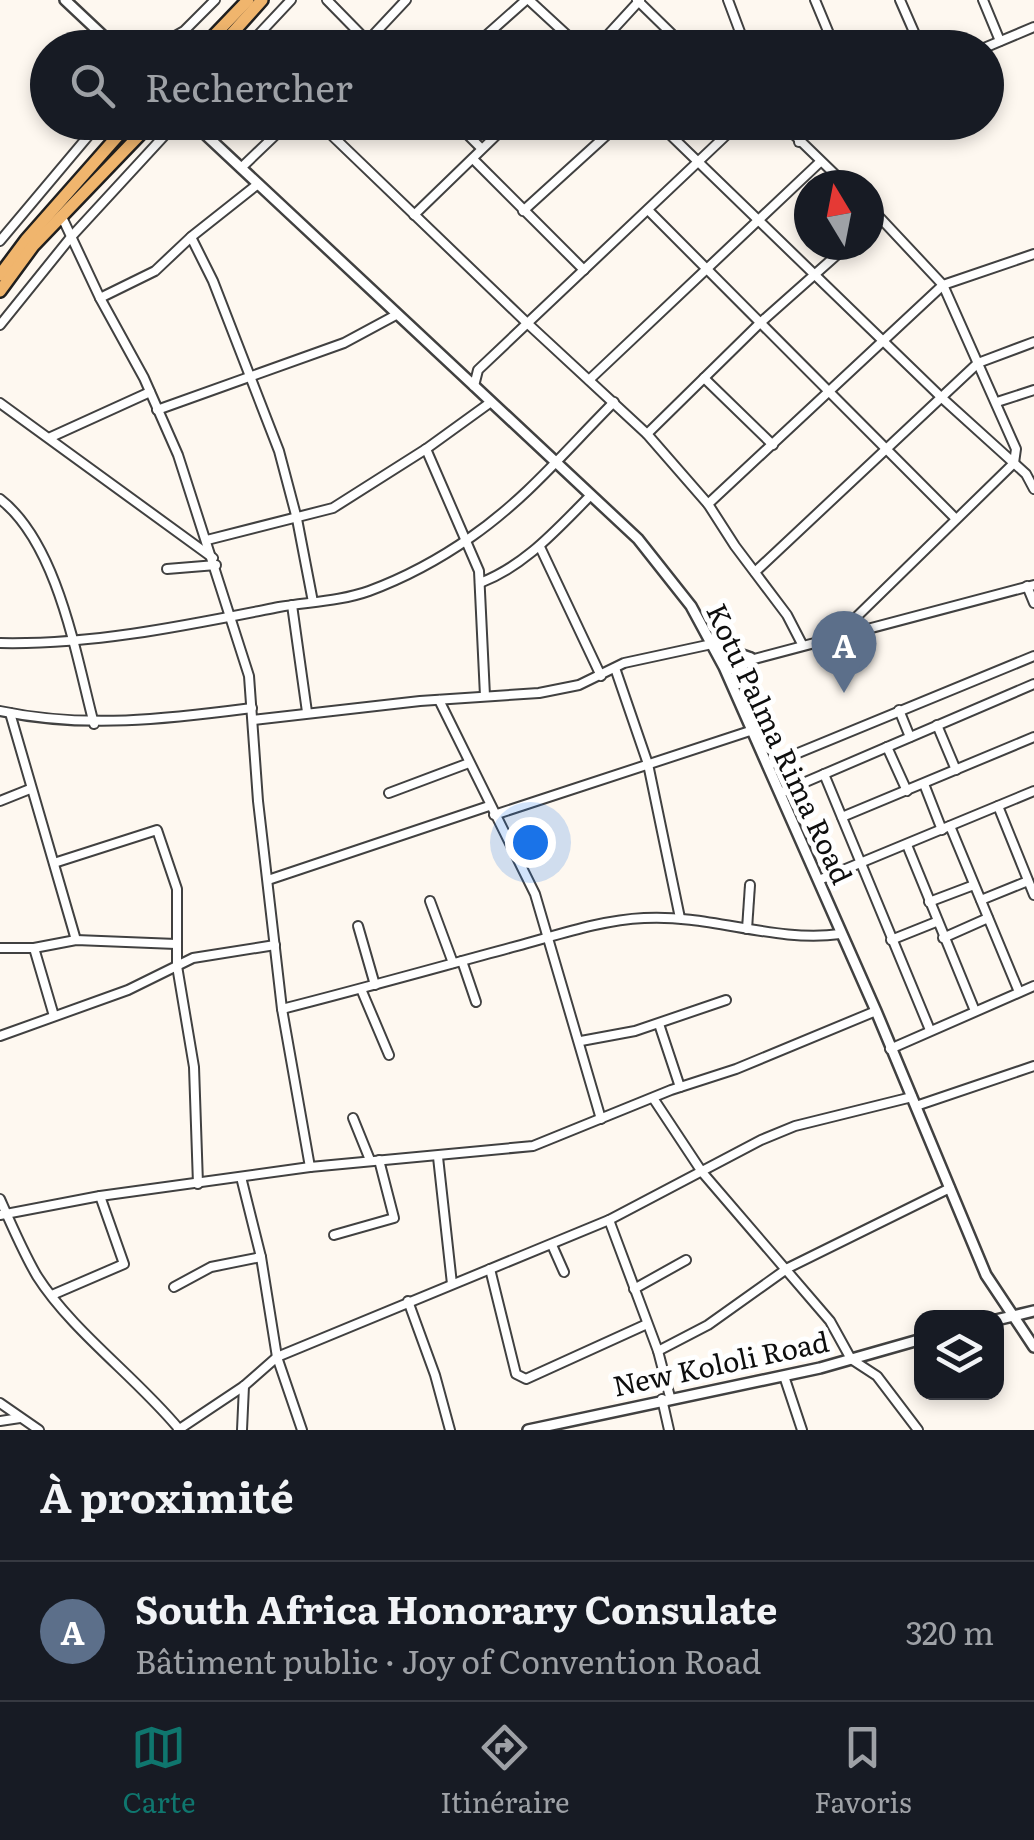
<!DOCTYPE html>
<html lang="fr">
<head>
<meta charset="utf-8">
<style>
  :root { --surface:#171b24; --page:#242831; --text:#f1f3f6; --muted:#9ea1a6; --line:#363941; --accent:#0f766e }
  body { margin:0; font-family:Literata,serif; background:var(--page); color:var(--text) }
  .controls { position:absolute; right:30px; bottom:30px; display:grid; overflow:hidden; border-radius:20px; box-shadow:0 5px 15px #0003 }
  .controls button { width:90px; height:90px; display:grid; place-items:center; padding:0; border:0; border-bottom:2px solid var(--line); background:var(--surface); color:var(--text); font:50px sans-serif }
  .compass { position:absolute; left:794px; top:170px; width:90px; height:90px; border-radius:50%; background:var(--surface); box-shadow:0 5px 15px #0003; rotate:350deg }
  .you { position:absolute; left:530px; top:842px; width:35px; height:35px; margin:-25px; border:8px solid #fff; border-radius:50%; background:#1a73e8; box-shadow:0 0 0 15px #1a73e833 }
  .badge { display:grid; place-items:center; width:65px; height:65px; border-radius:50%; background:var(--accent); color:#fff; font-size:32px; font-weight:700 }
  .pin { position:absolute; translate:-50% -82px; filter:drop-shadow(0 2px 5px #0008) }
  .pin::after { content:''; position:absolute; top:52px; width:35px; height:30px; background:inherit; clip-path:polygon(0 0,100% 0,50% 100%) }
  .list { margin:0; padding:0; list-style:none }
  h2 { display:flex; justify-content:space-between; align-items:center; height:130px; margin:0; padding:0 40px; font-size:42px }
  h2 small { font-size:32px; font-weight:400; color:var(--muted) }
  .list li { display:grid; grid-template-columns:65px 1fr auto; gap:30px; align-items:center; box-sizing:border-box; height:140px; padding:0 40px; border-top:2px solid var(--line) }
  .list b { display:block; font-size:38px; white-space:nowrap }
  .list p { margin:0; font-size:32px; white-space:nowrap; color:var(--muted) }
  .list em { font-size:32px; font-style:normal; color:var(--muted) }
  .icon { flex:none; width:55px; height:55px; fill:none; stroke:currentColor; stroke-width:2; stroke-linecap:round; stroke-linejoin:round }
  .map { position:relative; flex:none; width:1034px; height:1430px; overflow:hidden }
  .search { position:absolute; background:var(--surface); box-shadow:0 5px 15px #0003; left:30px; right:30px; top:30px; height:110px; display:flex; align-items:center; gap:25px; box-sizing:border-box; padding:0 35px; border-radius:55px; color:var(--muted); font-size:38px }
  .sheet { height:270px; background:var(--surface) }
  nav { display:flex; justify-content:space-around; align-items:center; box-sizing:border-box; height:140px; border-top:2px solid var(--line); background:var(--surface); font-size:28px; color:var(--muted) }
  nav a { display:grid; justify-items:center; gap:5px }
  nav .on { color:var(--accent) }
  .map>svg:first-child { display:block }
</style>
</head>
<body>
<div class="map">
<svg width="1034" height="1430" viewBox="0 0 1034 1430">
  <rect width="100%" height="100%" fill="#fef8f0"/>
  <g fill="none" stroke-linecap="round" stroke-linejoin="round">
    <g stroke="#414141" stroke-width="12">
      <g id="minor">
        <path d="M 327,0 L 374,48"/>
        <path d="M 529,0 L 581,48"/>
        <path d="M 637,0 L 678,40 L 681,48"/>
        <path d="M 728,0 L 746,48"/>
        <path d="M 815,0 L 835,48"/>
        <path d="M 900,0 L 921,48"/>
        <path d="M 983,0 L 1000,41"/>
        <path d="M 154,48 L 184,31 L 215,0"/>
        <path d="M 246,48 L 291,0"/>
        <path d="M 361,48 L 406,0"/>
        <path d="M 472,48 L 526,0"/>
        <path d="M 596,48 L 640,0"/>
        <path d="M 984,48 L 1034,27"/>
        <path d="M 318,122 L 526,322 L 647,434 L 708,504 L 735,546 L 787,615 L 802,644"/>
        <path d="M 455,122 L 481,148"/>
        <path d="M 657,122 L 942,398 L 1026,474 L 1034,489"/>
        <path d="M 716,122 L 723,137"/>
        <path d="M 781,122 L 846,185"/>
        <path d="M 799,122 L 799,142"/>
        <path d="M 474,160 L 584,270"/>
        <path d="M 241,168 L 289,122"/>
        <path d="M 648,210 L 956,519"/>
        <path d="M 523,211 L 621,122"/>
        <path d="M 61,215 L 100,298 L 144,378 L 178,455 L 249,676 L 258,801 L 282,1009 L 310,1167"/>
        <path d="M 414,215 L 510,122"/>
        <path d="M 191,237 L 213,281 L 279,451 L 297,519 L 313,602"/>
        <path d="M 0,241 L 100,122"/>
        <path d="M 100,298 L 155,271 L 191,237 L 258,184"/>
        <path d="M 0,325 L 71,237 L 164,136 L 171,122"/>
        <path d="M 704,378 L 773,445"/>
        <path d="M 589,380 L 820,162"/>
        <path d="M 474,386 L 478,370 L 740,122"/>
        <path d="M 997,402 L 1034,390"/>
        <path d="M 0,403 L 213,558"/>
        <path d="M 157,410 L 344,343 L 396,315"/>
        <path d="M 647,434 L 760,323 L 848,245"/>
        <path d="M 51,437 L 150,392"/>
        <path d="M 426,449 L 479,571 L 485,696"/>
        <path d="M 0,499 C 58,544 76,656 94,724"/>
        <path d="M 708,504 L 943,285 L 1034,254"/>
        <path d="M 207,540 L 333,508 L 426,449 L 491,402"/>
        <path d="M 540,547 L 601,676"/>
        <path d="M 167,569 L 216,565"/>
        <path d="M 755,572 L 978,363 L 1034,342"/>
        <path d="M 480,583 C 526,565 556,530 590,496"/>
        <path d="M 1027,586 L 1034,603"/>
        <path d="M 292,605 L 307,712"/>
        <path d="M 839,634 L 1014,463 L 1016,449 L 943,285 L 869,206"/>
        <path d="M 0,643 C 93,645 188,625 279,607 C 309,602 341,601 369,591 C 404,578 441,558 471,537 C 526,499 567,449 614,402"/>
        <path d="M 724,667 L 1034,585"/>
        <path d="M 615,668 L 648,764 L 680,918"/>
        <path d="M 439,700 L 535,894 L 601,1119"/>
        <path d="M 899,710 L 910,737"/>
        <path d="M 0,711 C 85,729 167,719 252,708"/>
        <path d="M 10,713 L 76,940"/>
        <path d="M 253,720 L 420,701 L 539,693 L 579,685 L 624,663 L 712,644"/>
        <path d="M 937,725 L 956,770"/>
        <path d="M 887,747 L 907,791"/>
        <path d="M 769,765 L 1034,656"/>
        <path d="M 824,774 L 930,1030"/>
        <path d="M 924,784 L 942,830"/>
        <path d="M 389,793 L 469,763"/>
        <path d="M 780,793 L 1034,684"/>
        <path d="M 0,801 L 30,789"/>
        <path d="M 998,806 L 1034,895"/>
        <path d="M 494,815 L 753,730"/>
        <path d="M 842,817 L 1034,737"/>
        <path d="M 950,826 L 1019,992"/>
        <path d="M 907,845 L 975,1011"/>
        <path d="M 54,863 L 157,830 L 177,889 L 177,966 L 194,1067 L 198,1184"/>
        <path d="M 268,880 L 489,806"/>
        <path d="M 819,880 L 1034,791"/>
        <path d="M 981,900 L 1028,881"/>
        <path d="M 430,901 L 453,963"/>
        <path d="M 929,902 L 974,885"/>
        <path d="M 358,926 L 375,985"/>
        <path d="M 747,929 L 750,885"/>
        <path d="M 943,938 L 988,918"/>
        <path d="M 891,940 L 936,922"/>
        <path d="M 0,948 L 34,948 L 76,940 L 176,944"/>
        <path d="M 34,948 L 54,1016"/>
        <path d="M 462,961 L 476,1002"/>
        <path d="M 361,989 L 389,1055"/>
        <path d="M 282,1009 C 361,989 439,967 517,946 C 558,935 601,920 644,918 C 710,914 775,943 840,934"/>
        <path d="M 659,1024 L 680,1087"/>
        <path d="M 0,1036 L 128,990 L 193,958 L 275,945"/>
        <path d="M 581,1041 L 635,1031 L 726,1000"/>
        <path d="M 890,1049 L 1034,986"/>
        <path d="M 653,1098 L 702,1172 L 830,1321 L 851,1359 L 877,1376 L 918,1430"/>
        <path d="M 916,1106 L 1034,1066"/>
        <path d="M 353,1118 L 370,1160"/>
        <path d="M 438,1157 L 452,1284"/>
        <path d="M 241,1177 L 261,1257 L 277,1357 L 302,1430"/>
        <path d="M 0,1199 C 11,1224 23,1252 37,1276 C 72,1331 136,1377 179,1429"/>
        <path d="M 0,1215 L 100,1196 L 310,1167 L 533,1146 L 671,1090 L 736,1069 L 876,1011"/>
        <path d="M 609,1220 L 658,1351 L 670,1397"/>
        <path d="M 334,1235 L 394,1218 L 379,1160"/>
        <path d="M 552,1245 L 564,1272"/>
        <path d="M 490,1269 L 516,1374 L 526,1379 L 647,1324"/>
        <path d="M 174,1287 L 211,1267 L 261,1257"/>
        <path d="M 634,1289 L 686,1260"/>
        <path d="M 52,1295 L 124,1264 L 100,1196"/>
        <path d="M 408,1301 L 435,1375 L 450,1430"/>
        <path d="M 658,1351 L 708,1325 L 788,1268 L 950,1188"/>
        <path d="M 784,1376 L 802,1430"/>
        <path d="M 662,1399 L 669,1430"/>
        <path d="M 0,1403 L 39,1430"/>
        <path d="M 0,1421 L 20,1418"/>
        <path d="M 178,1430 L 244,1386 L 277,1357 L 609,1220 L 761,1140 L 795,1126 L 912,1097"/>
        <path d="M 242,1430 L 244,1386"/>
      </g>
    </g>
    <g stroke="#414141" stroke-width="14">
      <g id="tertiary">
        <path d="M 65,0 L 116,48"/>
        <path d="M 192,122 L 638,539 L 691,606 L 724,667 L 876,1011 L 986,1275 L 1034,1347"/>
        <path d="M 712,644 L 751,658"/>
        <path d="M 734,687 L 740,669 L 750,658"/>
        <path d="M 996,1320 L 1034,1311"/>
        <path d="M 528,1430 L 820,1368 L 922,1339"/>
      </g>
    </g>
    <g stroke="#1f1f1f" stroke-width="16">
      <g id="primary">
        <path d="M 202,48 L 248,0"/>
        <path d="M 219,48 L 262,0"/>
        <path d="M 0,275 L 26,240 L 130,122"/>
        <path d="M 0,291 L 33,246 L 152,122"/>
      </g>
    </g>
    <use href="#minor" stroke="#fff" stroke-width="8"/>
    <use href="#tertiary" stroke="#fff" stroke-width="9"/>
    <use href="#primary" stroke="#f0b56d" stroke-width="11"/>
  </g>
  <g text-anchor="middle" stroke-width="10" stroke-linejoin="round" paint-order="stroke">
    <g font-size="28" fill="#0e0e0e" stroke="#fff">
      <text transform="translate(779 744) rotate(65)" y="10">Kotu Palma Rima Road</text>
      <text transform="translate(721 1364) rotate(-12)" y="10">New Kololi Road</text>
    </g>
  </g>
</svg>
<div class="controls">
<button><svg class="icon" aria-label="layers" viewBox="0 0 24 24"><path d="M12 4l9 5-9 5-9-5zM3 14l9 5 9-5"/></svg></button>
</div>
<svg class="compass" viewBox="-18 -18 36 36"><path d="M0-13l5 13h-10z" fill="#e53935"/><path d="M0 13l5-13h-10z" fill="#9ea1a6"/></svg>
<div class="you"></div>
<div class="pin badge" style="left:844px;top:693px;background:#5c6f8a">A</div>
<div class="search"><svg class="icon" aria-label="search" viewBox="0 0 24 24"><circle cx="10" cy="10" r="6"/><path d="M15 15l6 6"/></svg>Rechercher</div>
</div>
<section class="sheet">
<h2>À proximité<small></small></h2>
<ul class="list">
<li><span class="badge" style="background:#5c6f8a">A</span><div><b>South Africa Honorary Consulate</b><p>Bâtiment public · Joy of Convention Road</p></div><em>320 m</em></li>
</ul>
</section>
<nav>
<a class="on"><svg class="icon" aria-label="map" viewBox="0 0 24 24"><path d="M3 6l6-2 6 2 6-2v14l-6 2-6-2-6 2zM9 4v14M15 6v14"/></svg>Carte</a>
<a><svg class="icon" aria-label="directions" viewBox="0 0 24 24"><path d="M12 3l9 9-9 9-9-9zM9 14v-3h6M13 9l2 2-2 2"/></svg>Itinéraire</a>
<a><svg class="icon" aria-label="saved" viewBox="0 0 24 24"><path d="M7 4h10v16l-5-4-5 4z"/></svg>Favoris</a>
</nav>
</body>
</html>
